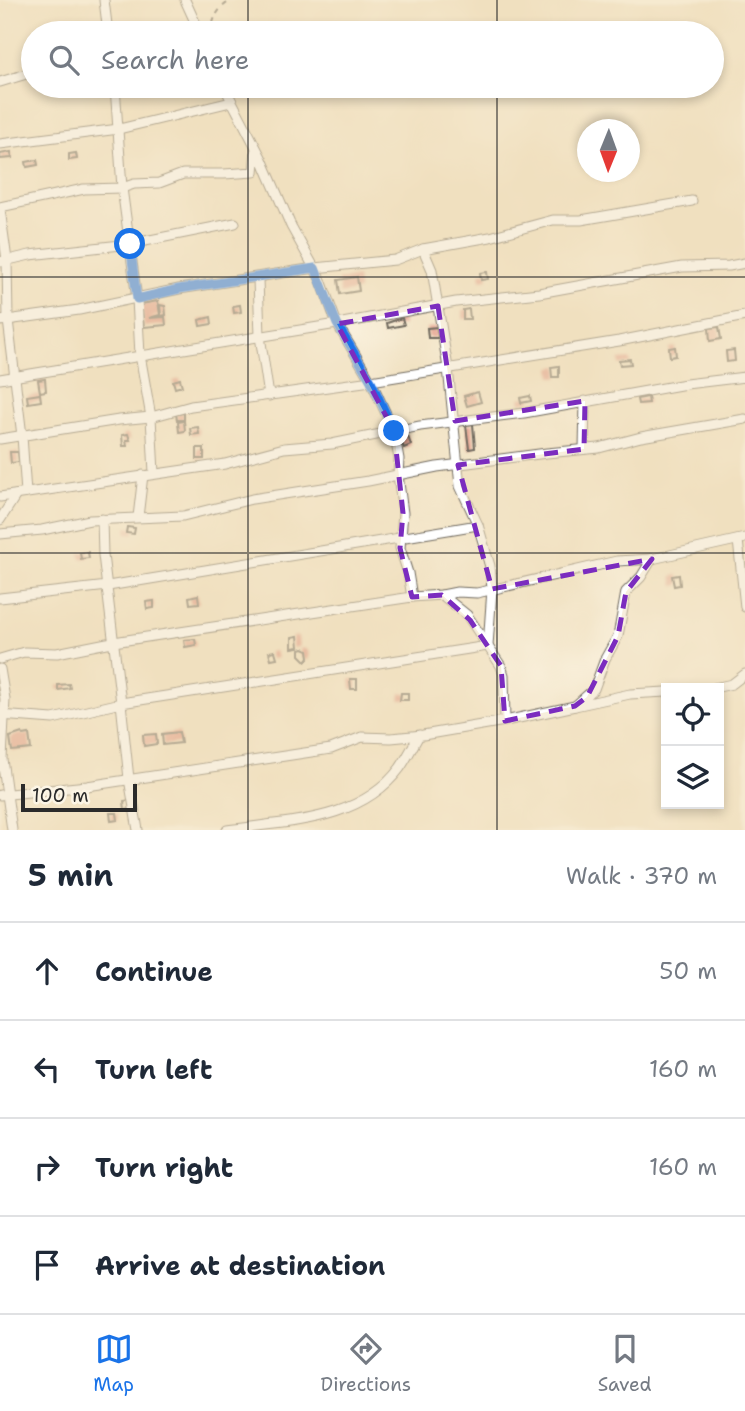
<!DOCTYPE html>
<html lang="en">
<head>
<meta charset="utf-8">
<style>
  :root { --surface:#fff; --page:#f6f6f7; --text:#1f2937; --muted:#747a83; --line:#e0e1e3; --accent:#1a73e8 }
  body { margin:0; font-family:"Shantell Sans",sans-serif; background:var(--page); color:var(--text) }
  .controls { position:absolute; right:21px; bottom:21px; display:grid; overflow:hidden; border-radius:0px; box-shadow:0 4px 10px #0003 }
  .controls button { width:63px; height:63px; display:grid; place-items:center; padding:0; border:0; border-bottom:2px solid var(--line); background:var(--surface); color:var(--text); font:35px sans-serif }
  .compass { position:absolute; left:577px; top:119px; width:63px; height:63px; border-radius:50%; background:var(--surface); box-shadow:0 4px 10px #0003; rotate:181deg }
  .scale { position:absolute; left:21px; bottom:18px; width:116px; box-sizing:border-box; padding-left:7px; border:4px solid #2b2b2b; border-top:0; font-size:19px; line-height:24px; white-space:nowrap; color:#2b2b2b; -webkit-text-stroke:5px #fcf5e5; paint-order:stroke }
  .stop { position:absolute; width:21px; height:21px; margin:-16px; border:5px solid #1a73e8; border-radius:50%; background:#fff }
  .stop.end { background:#1a73e8; border-color:#fff; box-shadow:0 2px 7px #0008 }
  .list { margin:0; padding:0; list-style:none }
  h2 { display:flex; justify-content:space-between; align-items:center; height:91px; margin:0; padding:0 28px; font-size:30px }
  h2 small { font-size:23px; font-weight:400; color:var(--muted) }
  .list li { display:grid; grid-template-columns:46px 1fr auto; gap:21px; align-items:center; box-sizing:border-box; height:98px; padding:0 28px; border-top:2px solid var(--line) }
  .list b { display:block; font-size:26px; white-space:nowrap }
  .list em { font-size:23px; font-style:normal; color:var(--muted) }
  .icon { flex:none; width:38px; height:38px; fill:none; stroke:currentColor; stroke-width:2; stroke-linecap:round; stroke-linejoin:round }
  .map { position:relative; flex:none; width:745px; height:830px; overflow:hidden }
  .search { position:absolute; background:var(--surface); box-shadow:0 4px 10px #0003; left:21px; right:21px; top:21px; height:77px; display:flex; align-items:center; gap:18px; box-sizing:border-box; padding:0 24px; border-radius:38px; color:var(--muted); font-size:26px }
  .sheet { height:483px; background:var(--surface) }
  nav { display:flex; justify-content:space-around; align-items:center; box-sizing:border-box; height:98px; border-top:2px solid var(--line); background:var(--surface); font-size:19px; color:var(--muted) }
  nav a { display:grid; justify-items:center; gap:4px }
  nav .on { color:var(--accent) }
  .map>svg:first-child { display:block }
</style>
</head>
<body>
<div class="map">
<svg width="745" height="830" viewBox="0 0 745 830">
  <rect width="100%" height="100%" fill="#fcf5e5"/>
  <filter id="ink" filterUnits="userSpaceOnUse"><feTurbulence type="fractalNoise" baseFrequency=".0143" numOctaves="2"/><feDisplacementMap in="SourceGraphic" scale="14" xChannelSelector="R" yChannelSelector="G"/><feConvolveMatrix kernelMatrix="1 2 1 2 8 2 1 2 1" color-interpolation-filters="sRGB"/></filter>
  <filter id="wash" filterUnits="userSpaceOnUse"><feTurbulence type="fractalNoise" baseFrequency=".00686" numOctaves="4" result="noise"/><feDisplacementMap in="SourceGraphic" scale="28" xChannelSelector="R" yChannelSelector="G"/><feGaussianBlur stdDeviation="1.57" result="paint"/><feColorMatrix in="noise" values="0 0 0 0 0 0 0 0 0 0 0 0 0 0 0 0 0 1.4 0 .05"/><feComposite in="paint" operator="in"/></filter>
  <g filter="url(#wash)">
    <rect width="100%" height="100%" fill="#f0e0bf"/>
    <g id="blocks">
      <g fill="#df907d">
        <path d="M 11,152 L 12,158 L 0,159 L 0,154 Z"/>
        <path d="M 76,153 L 77,159 L 69,160 L 69,154 Z"/>
        <path d="M 37,160 L 38,165 L 27,167 L 26,162 Z"/>
        <path d="M 487,272 L 488,279 L 481,280 L 480,273 Z"/>
        <path d="M 357,277 L 359,291 L 340,294 L 338,280 Z"/>
        <path d="M 158,301 L 160,315 L 149,318 L 165,317 L 166,325 L 144,327 L 141,304 Z"/>
        <path d="M 160,305 L 165,306 L 166,315 L 161,316 Z"/>
        <path d="M 240,305 L 241,312 L 234,313 L 233,306 Z"/>
        <path d="M 469,309 L 470,319 L 463,319 L 463,310 Z"/>
        <path d="M 211,317 L 212,324 L 200,326 L 199,320 Z"/>
        <path d="M 402,318 L 404,325 L 388,328 L 387,323 Z"/>
        <path d="M 438,327 L 438,338 L 428,338 L 427,328 Z"/>
        <path d="M 719,327 L 721,339 L 710,341 L 709,328 Z"/>
        <path d="M 675,347 L 676,356 L 670,357 L 669,348 Z"/>
        <path d="M 734,350 L 735,361 L 727,362 L 726,351 Z"/>
        <path d="M 630,359 L 631,364 L 620,365 L 619,360 Z"/>
        <path d="M 559,366 L 559,377 L 552,377 L 551,367 Z"/>
        <path d="M 45,379 L 46,391 L 40,392 L 38,380 Z"/>
        <path d="M 180,379 L 182,386 L 175,388 L 173,381 Z"/>
        <path d="M 478,392 L 481,402 L 467,406 L 464,396 Z"/>
        <path d="M 40,394 L 41,401 L 28,403 L 27,396 Z"/>
        <path d="M 530,396 L 531,401 L 521,403 L 520,398 Z"/>
        <path d="M 648,397 L 649,403 L 638,404 L 637,399 Z"/>
        <path d="M 184,413 L 184,420 L 177,420 L 176,414 Z"/>
        <path d="M 184,421 L 185,431 L 179,432 L 178,422 Z"/>
        <path d="M 473,424 L 475,448 L 469,449 L 466,425 Z"/>
        <path d="M 198,427 L 199,434 L 191,435 L 190,428 Z"/>
        <path d="M 128,434 L 130,440 L 126,440 L 127,446 L 123,446 L 122,435 Z"/>
        <path d="M 407,434 L 411,445 L 404,448 L 399,437 Z"/>
        <rect x="197" y="448" width="7" height="11"/>
        <path d="M 10,452 L 18,452 L 19,462 L 11,463 Z"/>
        <path d="M 127,527 L 135,528 L 134,534 L 126,533 Z"/>
        <path d="M 88,552 L 89,558 L 81,559 L 80,553 Z"/>
        <path d="M 679,575 L 680,585 L 674,586 L 672,576 Z"/>
        <path d="M 198,595 L 199,603 L 190,604 L 189,597 Z"/>
        <path d="M 154,601 L 154,608 L 147,609 L 146,602 Z"/>
        <path d="M 298,636 L 299,647 L 292,648 L 292,637 Z"/>
        <path d="M 195,639 L 196,645 L 185,647 L 184,640 Z"/>
        <path d="M 303,648 L 308,650 L 309,657 L 306,661 L 300,655 L 300,649 Z"/>
        <path d="M 275,651 L 277,658 L 271,659 L 269,652 Z"/>
        <path d="M 350,679 L 357,679 L 357,689 L 351,689 Z"/>
        <path d="M 69,684 L 70,688 L 58,690 L 58,685 Z"/>
        <path d="M 401,693 L 408,693 L 408,700 L 400,700 Z"/>
        <path d="M 179,732 L 181,743 L 163,745 L 162,734 Z"/>
        <path d="M 22,733 L 23,735 L 29,734 L 31,749 L 12,751 L 10,737 Z"/>
        <path d="M 156,734 L 157,744 L 144,746 L 143,735 Z"/>
        <path d="M 130,800 L 131,809 L 125,810 L 124,801 Z"/>
        <path d="M 110,813 L 117,813 L 118,820 L 111,821 Z"/>
      </g>
    </g>
  </g>
  <g filter="url(#ink)">
    <use href="#blocks" fill-opacity="0" stroke="#706a5f" stroke-width="2"/>
    <g fill="none" stroke-linecap="round" stroke-linejoin="round">
      <g stroke="#706a5f" stroke-width="11">
        <g id="minor">
          <path d="M 104,0 L 108,33"/>
          <path d="M 185,0 L 200,33"/>
          <path d="M 0,82 L 33,72"/>
          <path d="M 115,86 L 122,188 L 137,299 L 140,355 L 151,417 L 154,473"/>
          <path d="M 224,86 L 262,159 L 291,226 L 321,280 L 337,324 L 371,381 L 394,431 L 399,459 L 398,475 L 403,513 L 400,548 L 408,573 L 412,597"/>
          <path d="M 0,144 L 119,129 L 231,102"/>
          <path d="M 0,207 L 84,189 L 122,188 L 134,184 L 159,183 L 183,174 L 224,174 L 254,172 L 256,149"/>
          <path d="M 0,209 L 7,260 L 8,320 L 22,436 L 26,493"/>
          <path d="M 0,262 L 30,255 L 130,244 L 235,223"/>
          <path d="M 258,279 L 260,336 L 269,396"/>
          <path d="M 0,321 L 79,310 L 179,289 L 315,268 L 395,260 L 423,249 L 490,237 L 553,220 L 581,220 L 692,201"/>
          <path d="M 0,379 L 337,324 L 456,302 L 539,293 L 682,267 L 729,266 L 745,263"/>
          <path d="M 0,439 L 119,420 L 151,417 L 191,406 L 371,381 L 619,341 L 745,316"/>
          <path d="M 584,449 L 585,401"/>
          <path d="M 0,497 L 225,464 L 284,448 L 332,444 L 420,426 L 524,413 L 686,384 L 745,377"/>
          <path d="M 138,517 L 143,475"/>
          <path d="M 102,519 L 103,555 L 121,703 L 488,646 L 492,589 L 490,566 L 478,525 L 460,486 L 448,368 L 432,270 L 423,249"/>
          <path d="M 0,520 L 16,495"/>
          <path d="M 0,534 L 42,530 L 90,520 L 183,516 L 252,499 L 368,481 L 437,467 L 547,453 L 599,448 L 641,437 L 745,419"/>
          <path d="M 738,540 L 745,607"/>
          <path d="M 442,595 L 457,592 L 477,593 L 617,561 L 652,559"/>
          <path d="M 0,598 L 108,586 L 478,525"/>
          <path d="M 0,659 L 24,652 L 57,653 L 107,643 L 412,597 L 442,595 L 467,615 L 501,666 L 504,675 L 505,721"/>
          <path d="M 0,669 L 5,699 L 2,759 L 12,830"/>
          <path d="M 714,688 L 732,684 L 745,674"/>
          <path d="M 666,692 L 630,694 L 575,706 L 594,689 L 605,659 L 618,636 L 626,592 L 641,577 L 652,559 L 745,538"/>
          <path d="M 0,715 L 53,719 L 121,703 L 129,779 L 138,830"/>
          <path d="M 0,795 L 87,786 L 331,749 L 362,737 L 391,738 L 423,735 L 505,721 L 575,706"/>
          <path d="M 227,830 C 288,821 360,822 400,768 C 407,758 413,746 419,735"/>
        </g>
      </g>
      <path stroke="#706a5f" stroke-width="2" stroke-dasharray="5 5" stroke-linecap="butt" d="M 211,33 C 213,17 218,8 232,0"/>
      <use href="#minor" stroke="#fff" stroke-width="9"/>
    </g>
  </g>
  <g fill="none" stroke-linecap="round" stroke-linejoin="round" filter="url(#ink)">
    <path stroke="#1a73e8" stroke-width="9" d="M 130,244 L 137,299 L 179,289 L 315,268 L 337,324 L 371,381 L 394,431"/>
  </g>
  <path d="M0 0H745V830H0ZM 438,306 L 455,421 L 585,401 L 584,449 L 458,465 L 492,589 L 652,559 L 626,592 L 618,636 L 587,697 L 575,706 L 505,721 L 501,666 L 470,620 L 442,595 L 412,597 L 400,548 L 403,513 L 394,431 L 337,324 Z" fill="#f0e0bf" fill-opacity=".55" fill-rule="evenodd"/>
  <path fill="none" stroke="#7b2cbf" stroke-width="5" stroke-dasharray="14 9" stroke-linejoin="round" d="M 438,306 L 455,421 L 585,401 L 584,449 L 458,465 L 492,589 L 652,559 L 626,592 L 618,636 L 587,697 L 575,706 L 505,721 L 501,666 L 470,620 L 442,595 L 412,597 L 400,548 L 403,513 L 394,431 L 337,324 Z"/>
  <path fill="none" stroke="#2b2b2b" stroke-width="2" stroke-opacity="0.55" d="M 248,0 L 248,33M 497,0 L 497,33M 248,86 L 248,830M 497,86 L 497,830M 0,277 L 745,277M 0,553 L 745,553"/>
</svg>
<div class="controls">
<button><svg class="icon" aria-label="locate" viewBox="0 0 24 24"><circle cx="12" cy="12" r="6"/><path d="M12 2v4M12 18v4M2 12h4M18 12h4"/></svg></button>
<button><svg class="icon" aria-label="layers" viewBox="0 0 24 24"><path d="M12 4l9 5-9 5-9-5zM3 14l9 5 9-5"/></svg></button>
</div>
<svg class="compass" viewBox="-18 -18 36 36"><path d="M0-13l5 13h-10z" fill="#e53935"/><path d="M0 13l5-13h-10z" fill="#747a83"/></svg>
<div class="scale">100 m</div>
<div class="stop" style="left:130px;top:244px"></div>
<div class="stop end" style="left:394px;top:431px"></div>
<div class="search"><svg class="icon" aria-label="search" viewBox="0 0 24 24"><circle cx="10" cy="10" r="6"/><path d="M15 15l6 6"/></svg>Search here</div>
</div>
<section class="sheet">
<h2>5 min<small>Walk · 370 m</small></h2>
<ul class="list">
<li><svg class="icon" aria-label="ahead" viewBox="0 0 24 24"><path d="M12 20V5M6 11l6-6 6 6"/></svg><div><b>Continue</b></div><em>50 m</em></li>
<li><svg class="icon" aria-label="left" viewBox="0 0 24 24"><path d="M17 20v-9H6M10 6l-5 5 5 5"/></svg><div><b>Turn left</b></div><em>160 m</em></li>
<li><svg class="icon" aria-label="right" viewBox="0 0 24 24"><path d="M7 20v-9h11M14 6l5 5-5 5"/></svg><div><b>Turn right</b></div><em>160 m</em></li>
<li><svg class="icon" aria-label="arrive" viewBox="0 0 24 24"><path d="M6 21V4h12l-3 4 3 4H6"/></svg><div><b>Arrive at destination</b></div></li>
</ul>
</section>
<nav>
<a class="on"><svg class="icon" aria-label="map" viewBox="0 0 24 24"><path d="M3 6l6-2 6 2 6-2v14l-6 2-6-2-6 2zM9 4v14M15 6v14"/></svg>Map</a>
<a><svg class="icon" aria-label="directions" viewBox="0 0 24 24"><path d="M12 3l9 9-9 9-9-9zM9 14v-3h6M13 9l2 2-2 2"/></svg>Directions</a>
<a><svg class="icon" aria-label="saved" viewBox="0 0 24 24"><path d="M7 4h10v16l-5-4-5 4z"/></svg>Saved</a>
</nav>
</body>
</html>
